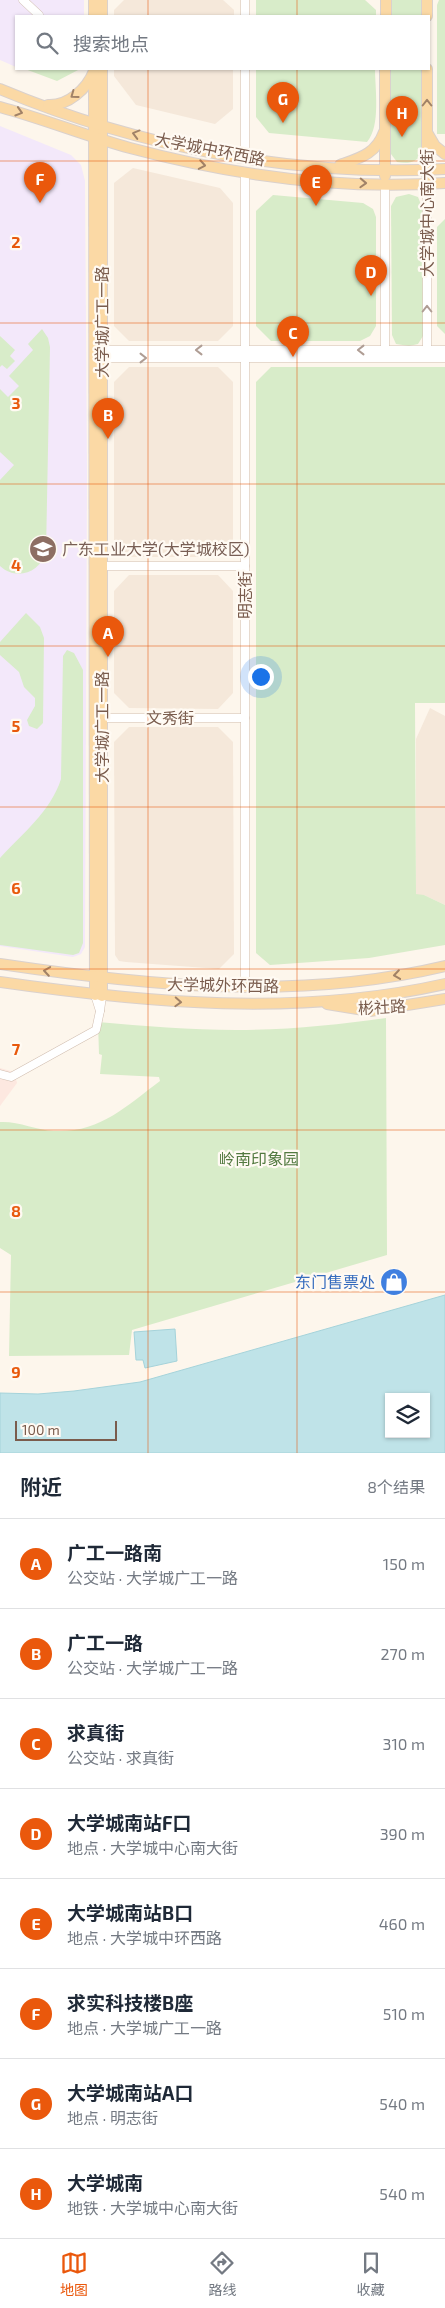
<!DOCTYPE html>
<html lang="zh">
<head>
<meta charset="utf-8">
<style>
  :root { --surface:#fff; --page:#f2f2f3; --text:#1f2937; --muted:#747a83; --line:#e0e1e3; --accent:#ea580c }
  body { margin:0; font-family:"Exo 2","Noto Sans SC",sans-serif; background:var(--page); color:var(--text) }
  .controls { position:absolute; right:15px; bottom:15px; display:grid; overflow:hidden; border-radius:0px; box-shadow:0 1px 4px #0004 }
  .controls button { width:45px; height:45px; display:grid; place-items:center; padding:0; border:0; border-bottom:1px solid var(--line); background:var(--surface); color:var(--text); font:25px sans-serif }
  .scale { position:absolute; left:15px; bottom:12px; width:102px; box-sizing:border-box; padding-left:5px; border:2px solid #7a5c4d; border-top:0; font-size:14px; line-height:18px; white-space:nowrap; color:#7a5c4d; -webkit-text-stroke:4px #fffaf3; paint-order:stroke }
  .you { position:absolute; left:260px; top:676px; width:18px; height:18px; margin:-12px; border:4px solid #fff; border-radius:50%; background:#1a73e8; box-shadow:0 0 0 8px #1a73e833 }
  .badge { display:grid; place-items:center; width:32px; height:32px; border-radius:50%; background:var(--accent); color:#fff; font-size:16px; font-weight:700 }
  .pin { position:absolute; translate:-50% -41px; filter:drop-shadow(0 1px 2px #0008) }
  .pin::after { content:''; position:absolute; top:26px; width:18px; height:15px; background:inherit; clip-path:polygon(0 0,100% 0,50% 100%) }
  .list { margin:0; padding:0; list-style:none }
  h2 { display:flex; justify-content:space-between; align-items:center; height:65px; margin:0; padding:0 20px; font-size:21px }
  h2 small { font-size:16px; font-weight:400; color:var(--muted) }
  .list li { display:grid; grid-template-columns:32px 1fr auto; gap:15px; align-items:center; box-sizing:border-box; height:90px; padding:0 20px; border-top:1px solid var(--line) }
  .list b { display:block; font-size:19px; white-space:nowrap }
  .list p { margin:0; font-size:16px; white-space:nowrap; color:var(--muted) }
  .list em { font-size:16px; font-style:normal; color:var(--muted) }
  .icon { flex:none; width:28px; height:28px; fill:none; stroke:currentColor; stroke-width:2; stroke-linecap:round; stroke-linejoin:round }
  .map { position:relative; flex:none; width:445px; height:1453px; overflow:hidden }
  .search { position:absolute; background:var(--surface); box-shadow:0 1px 4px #0004; left:15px; right:15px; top:15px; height:55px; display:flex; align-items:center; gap:12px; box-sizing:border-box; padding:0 18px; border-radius:0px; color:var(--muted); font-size:19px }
  .sheet { height:785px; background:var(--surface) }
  nav { display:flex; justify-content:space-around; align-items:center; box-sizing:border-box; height:70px; border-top:1px solid var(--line); background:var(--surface); font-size:14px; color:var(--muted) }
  nav a { display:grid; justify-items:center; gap:2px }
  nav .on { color:var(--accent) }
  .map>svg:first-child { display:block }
</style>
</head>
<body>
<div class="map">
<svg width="445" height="1453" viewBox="0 0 445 1453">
  <rect width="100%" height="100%" fill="#fdf6ec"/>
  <g fill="#f5e8da">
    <path d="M 124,0 L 223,0 L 234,10 L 234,16 L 114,16 L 114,10 Z"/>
    <path d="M 114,69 L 233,69 L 233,109 L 215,124 L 136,105 L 114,76 Z"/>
    <path d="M 133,168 L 220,188 L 233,203 L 233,326 L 218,341 L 129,341 L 114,326 L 114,183 Z"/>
    <path d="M 129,367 L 218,367 L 233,382 L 233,541 L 218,557 L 129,557 L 114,541 L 114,382 Z"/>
    <path d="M 129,575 L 218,575 L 233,591 L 233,693 L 218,709 L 129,708 L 114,693 L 114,591 Z"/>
    <path d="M 430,708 L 445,716 L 445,905 L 424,895 L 416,895 L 416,739 Z"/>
    <path d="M 129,727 L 218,727 L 233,742 L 234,954 L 219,969 L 126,962 L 119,961 L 115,955 L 114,742 Z"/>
  </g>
  <path fill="#fde8e0" d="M 0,1068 L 14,1072 L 17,1083 L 0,1106 Z"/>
  <g fill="#f3e8fa">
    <path d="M 0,0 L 84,0 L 84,16 L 16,16 L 16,67 L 0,60 Z"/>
    <path d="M 0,126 L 71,155 L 81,165 L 85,181 L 87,474 L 85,947 L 81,954 L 73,957 L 0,946 Z"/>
  </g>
  <g fill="#d8ecc9">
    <path d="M 256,0 L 365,0 L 376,10 L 376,16 L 256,16 Z"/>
    <path d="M 392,0 L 421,0 L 422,16 L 391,16 Z"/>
    <path d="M 439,0 L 445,0 L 445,134 L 437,134 L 437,5 Z"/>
    <path d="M 25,69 L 80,69 L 57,81 Z"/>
    <path d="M 256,69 L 375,69 C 375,89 381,126 367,142 L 269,133 L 256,117 Z"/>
    <path d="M 391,69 L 422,69 L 422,151 C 418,163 408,164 397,162 L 391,154 Z"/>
    <path d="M 409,194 L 418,197 L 422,207 L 423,336 L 418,344 L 409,346 L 396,344 L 392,335 L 391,206 L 396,197 Z"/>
    <path d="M 273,195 L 363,203 L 373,209 L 376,217 L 376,326 L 370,336 L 360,341 L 271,341 L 256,326 L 256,211 Z"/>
    <path d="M 445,219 L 445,334 L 437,326 L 437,227 Z"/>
    <path d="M 42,329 L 48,338 L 50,347 L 46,552 C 40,573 16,581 0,566 L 0,480 L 14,465 L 0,452 L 0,389 L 8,397 L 19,386 L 9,376 L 33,350 L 28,344 Z"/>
    <path d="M 0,336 L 15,350 L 10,356 L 15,361 L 7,369 L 2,365 L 0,367 Z"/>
    <path d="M 271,367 L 445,367 L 445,703 L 415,703 L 416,894 L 424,895 L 445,905 L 445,945 L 369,958 L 270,965 L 256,953 L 256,382 Z"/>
    <path d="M 26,613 L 40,627 L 44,638 L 43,723 L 37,729 L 29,726 L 27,720 L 35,706 L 35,698 L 24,687 L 19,672 L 0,655 L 0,642 Z"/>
    <path d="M 67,650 L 74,653 L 83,670 L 83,943 L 79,953 L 73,955 L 0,945 L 0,858 C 22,834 51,811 61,779 L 63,656 Z"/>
    <path d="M 386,1018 L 387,1255 L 132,1330 L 129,1355 L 9,1356 L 11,1255 L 0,1248 L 0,1122 C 18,1121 36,1130 54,1131 C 100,1133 125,1107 160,1081 L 159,1077 L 100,1074 L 102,1055 L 99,1054 L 98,1022 C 144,1026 190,1030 236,1030 C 287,1030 336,1025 386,1018 Z"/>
  </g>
  <g fill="#bfe3e8" stroke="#a5d3da" fill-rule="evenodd">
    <path d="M 445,1295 L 445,1453 L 0,1453 L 0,1393 L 38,1394 L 74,1391 L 140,1382 ZM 389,1397 L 426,1397 L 426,1434 L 389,1434 Z"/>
    <path d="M 175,1329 L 177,1361 L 145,1368 L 143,1360 L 136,1360 L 134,1332 Z"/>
  </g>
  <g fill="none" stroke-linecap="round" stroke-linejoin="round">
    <g stroke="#d1beb0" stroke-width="9">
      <g id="minor">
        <path d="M 23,0 L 39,15"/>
        <path d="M 245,16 L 245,0"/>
        <path d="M 245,157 L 245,69"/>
        <path d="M 245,172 L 245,988"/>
        <path d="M 97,350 L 445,350"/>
        <path d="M 427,353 L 427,184"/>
        <path d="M 385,355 L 385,184"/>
        <path d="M 99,358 L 445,358"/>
        <path d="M 97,566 L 245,566"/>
        <path d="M 97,718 L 245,718"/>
        <path d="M 95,995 L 100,1011 L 102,996"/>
        <path d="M 0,1074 L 11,1077 L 96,1030 L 100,1011"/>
      </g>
    </g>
    <g stroke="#dad1cd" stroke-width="12">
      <g id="major">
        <path d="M 102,0 L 102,16"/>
        <path d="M 94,16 L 94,0"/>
        <path d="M 386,16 L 386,0"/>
        <path d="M 427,16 L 427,0"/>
        <path d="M 94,69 L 95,995"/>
        <path d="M 102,69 L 102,996"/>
        <path d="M 0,89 C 138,147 295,177 445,169"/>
        <path d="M 48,105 C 68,106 87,89 94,71"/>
        <path d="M 0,107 C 44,119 86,136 130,148 C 231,175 340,190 445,183"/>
        <path d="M 428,134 L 435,146 L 445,154"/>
        <path d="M 340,165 C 360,158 376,154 384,132"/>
        <path d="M 427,175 L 427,69"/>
        <path d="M 385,176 L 385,69"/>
        <path d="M 0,964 C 147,986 298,1001 445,966"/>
        <path d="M 0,982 C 147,1003 298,1017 445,984"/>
        <path d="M 327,1004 L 370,1011 L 445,999"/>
      </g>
    </g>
    <use href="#minor" stroke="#fff" stroke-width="8"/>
    <use href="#major" stroke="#fbd9a5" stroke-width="10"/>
  </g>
  <defs><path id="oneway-chevron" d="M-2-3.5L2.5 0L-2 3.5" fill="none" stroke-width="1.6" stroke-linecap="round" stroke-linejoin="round" transform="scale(1.25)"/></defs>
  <g stroke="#a18267">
    <use href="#oneway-chevron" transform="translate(74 95) rotate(144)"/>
    <use href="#oneway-chevron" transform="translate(427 103) rotate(-90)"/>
    <use href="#oneway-chevron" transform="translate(19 112) rotate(17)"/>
    <use href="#oneway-chevron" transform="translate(136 134) rotate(-165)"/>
    <use href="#oneway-chevron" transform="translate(202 165) rotate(10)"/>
    <use href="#oneway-chevron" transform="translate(363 183) rotate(2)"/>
    <use href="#oneway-chevron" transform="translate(47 971) rotate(-171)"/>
    <use href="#oneway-chevron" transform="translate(397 975) rotate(172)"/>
    <use href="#oneway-chevron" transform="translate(178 1002) rotate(3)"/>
  </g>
  <g stroke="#af9d94">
    <use href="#oneway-chevron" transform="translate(427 309) rotate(-90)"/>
    <use href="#oneway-chevron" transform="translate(199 350) rotate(-180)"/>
    <use href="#oneway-chevron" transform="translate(361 350) rotate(-180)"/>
    <use href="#oneway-chevron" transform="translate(143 358)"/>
  </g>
  <path fill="none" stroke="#e8590c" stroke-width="1" stroke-opacity="0.55" d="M 148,0 L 148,16M 297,0 L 297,16M 148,69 L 148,1453M 297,69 L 297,1453M 0,161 L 445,161M 0,323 L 445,323M 0,484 L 445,484M 0,646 L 445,646M 0,807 L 445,807M 0,969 L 445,969M 0,1130 L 445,1130M 0,1292 L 445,1292"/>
  <defs>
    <g id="university-disc" transform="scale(1.4375)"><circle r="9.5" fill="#8d6e63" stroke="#fffaf3"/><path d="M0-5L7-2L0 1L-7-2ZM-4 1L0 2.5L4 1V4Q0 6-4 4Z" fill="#fff"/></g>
    <g id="shop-disc" transform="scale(1.4375)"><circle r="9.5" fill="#3f7fe0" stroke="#fffaf3"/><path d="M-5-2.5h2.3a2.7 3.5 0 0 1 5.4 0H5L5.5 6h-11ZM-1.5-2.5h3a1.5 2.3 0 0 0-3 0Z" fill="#fff"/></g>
  </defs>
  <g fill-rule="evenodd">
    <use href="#university-disc" x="43" y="549"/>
    <use href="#shop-disc" x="394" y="1282"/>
  </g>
  <g text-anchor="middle" stroke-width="4.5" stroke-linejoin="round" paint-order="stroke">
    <g font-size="16" fill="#7a5c4d" stroke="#fffaf3">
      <text transform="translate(210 149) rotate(11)" y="6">大学城中环西路</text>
      <text transform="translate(427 213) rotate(-90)" y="6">大学城中心南大街</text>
      <text transform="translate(102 322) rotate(-90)" y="6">大学城广工一路</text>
      <text transform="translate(245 595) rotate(-90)" y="6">明志街</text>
      <text x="170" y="724">文秀街</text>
      <text transform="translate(102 727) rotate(-90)" y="6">大学城广工一路</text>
      <text transform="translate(223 985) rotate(1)" y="6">大学城外环西路</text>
      <text transform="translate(382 1007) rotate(-3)" y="6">彬社路</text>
    </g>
    <g font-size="16" fill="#785e54" stroke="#fffaf3" text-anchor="start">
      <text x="62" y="555">广东工业大学(大学城校区)</text>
    </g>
    <g font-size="16" fill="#537a41" stroke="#fffaf3">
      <text x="259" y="1165">岭南印象园</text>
    </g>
    <g font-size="16" fill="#366cbe" stroke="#fffaf3" text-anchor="end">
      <text x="375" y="1288">东门售票处</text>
    </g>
  </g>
  <g font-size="16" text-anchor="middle" font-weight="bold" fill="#e8590c" stroke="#fffaf3" stroke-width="4.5" stroke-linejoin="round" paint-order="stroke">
    <text x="16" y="248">2</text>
    <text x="16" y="409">3</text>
    <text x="16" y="571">4</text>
    <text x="16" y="732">5</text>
    <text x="16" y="894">6</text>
    <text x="16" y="1055">7</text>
    <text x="16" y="1217">8</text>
    <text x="16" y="1378">9</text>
  </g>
</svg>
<div class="controls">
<button><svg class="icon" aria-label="layers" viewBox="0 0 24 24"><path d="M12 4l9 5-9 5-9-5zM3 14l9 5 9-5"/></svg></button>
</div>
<div class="scale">100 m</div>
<div class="you"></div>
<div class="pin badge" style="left:108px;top:657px">A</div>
<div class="pin badge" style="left:108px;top:439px">B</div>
<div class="pin badge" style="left:293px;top:357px">C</div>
<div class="pin badge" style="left:371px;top:296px">D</div>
<div class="pin badge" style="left:316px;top:206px">E</div>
<div class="pin badge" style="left:40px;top:203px">F</div>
<div class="pin badge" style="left:283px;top:123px">G</div>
<div class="pin badge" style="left:402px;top:137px">H</div>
<div class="search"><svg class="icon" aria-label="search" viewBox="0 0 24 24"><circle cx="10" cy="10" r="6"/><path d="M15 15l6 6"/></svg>搜索地点</div>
</div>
<section class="sheet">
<h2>附近<small>8个结果</small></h2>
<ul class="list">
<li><span class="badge">A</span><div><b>广工一路南</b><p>公交站 · 大学城广工一路</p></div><em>150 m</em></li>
<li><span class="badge">B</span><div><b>广工一路</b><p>公交站 · 大学城广工一路</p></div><em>270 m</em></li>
<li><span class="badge">C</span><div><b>求真街</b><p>公交站 · 求真街</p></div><em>310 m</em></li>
<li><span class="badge">D</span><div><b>大学城南站F口</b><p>地点 · 大学城中心南大街</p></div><em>390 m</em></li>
<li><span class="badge">E</span><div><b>大学城南站B口</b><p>地点 · 大学城中环西路</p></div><em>460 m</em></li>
<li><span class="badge">F</span><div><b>求实科技楼B座</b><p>地点 · 大学城广工一路</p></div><em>510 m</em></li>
<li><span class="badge">G</span><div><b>大学城南站A口</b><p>地点 · 明志街</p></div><em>540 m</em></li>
<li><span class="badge">H</span><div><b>大学城南</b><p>地铁 · 大学城中心南大街</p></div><em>540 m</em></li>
</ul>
</section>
<nav>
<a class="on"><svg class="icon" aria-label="map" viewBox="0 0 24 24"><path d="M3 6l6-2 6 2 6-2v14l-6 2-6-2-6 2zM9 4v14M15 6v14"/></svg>地图</a>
<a><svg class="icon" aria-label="directions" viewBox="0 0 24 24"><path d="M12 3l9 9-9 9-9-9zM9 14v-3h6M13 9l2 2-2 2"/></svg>路线</a>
<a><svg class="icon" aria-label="saved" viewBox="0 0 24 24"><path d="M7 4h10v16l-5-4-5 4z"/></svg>收藏</a>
</nav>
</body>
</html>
